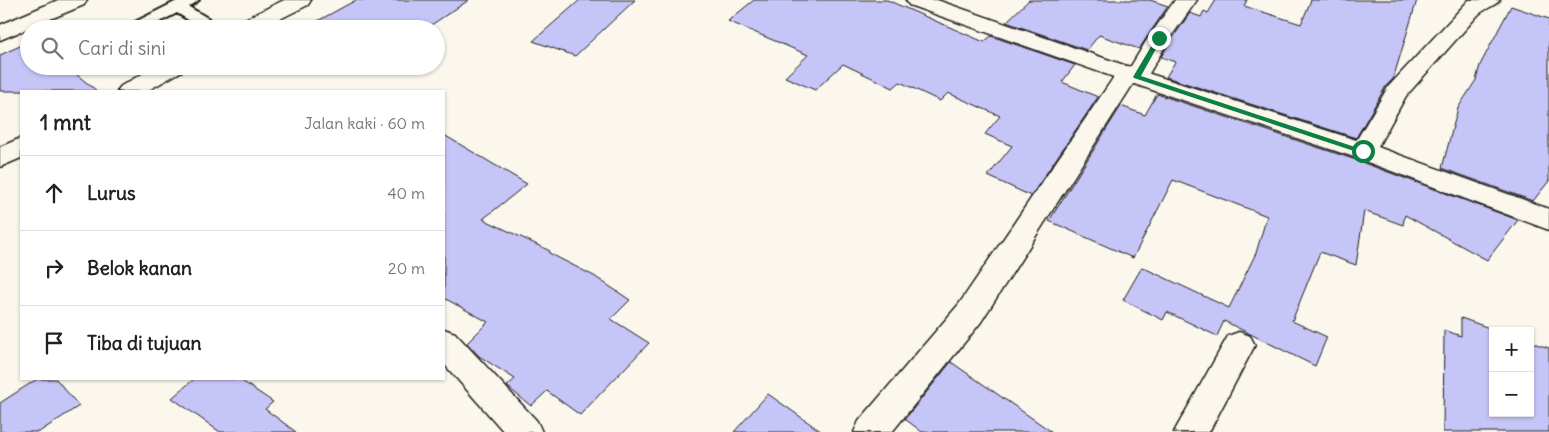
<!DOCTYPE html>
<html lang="id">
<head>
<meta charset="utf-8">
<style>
  :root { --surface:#fff; --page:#f6f6f6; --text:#202124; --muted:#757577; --line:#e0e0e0 }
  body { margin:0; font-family:Delius,sans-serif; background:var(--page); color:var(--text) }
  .controls { position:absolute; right:15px; bottom:15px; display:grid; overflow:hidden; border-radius:0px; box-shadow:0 1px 4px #0004 }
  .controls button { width:45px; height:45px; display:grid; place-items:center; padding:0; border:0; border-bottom:1px solid var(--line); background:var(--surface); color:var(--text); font:25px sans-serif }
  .stop { position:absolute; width:15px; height:15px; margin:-11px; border:4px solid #0b8043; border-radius:50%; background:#fff }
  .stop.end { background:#0b8043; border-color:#fff; box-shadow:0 1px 5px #0008 }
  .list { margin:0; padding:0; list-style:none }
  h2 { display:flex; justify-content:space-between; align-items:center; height:65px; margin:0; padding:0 20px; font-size:21px }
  h2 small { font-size:16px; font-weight:400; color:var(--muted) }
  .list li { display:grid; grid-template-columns:32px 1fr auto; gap:15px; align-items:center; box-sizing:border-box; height:75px; padding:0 20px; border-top:1px solid var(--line) }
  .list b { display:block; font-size:19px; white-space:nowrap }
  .list em { font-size:16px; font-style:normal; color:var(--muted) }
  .icon { flex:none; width:28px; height:28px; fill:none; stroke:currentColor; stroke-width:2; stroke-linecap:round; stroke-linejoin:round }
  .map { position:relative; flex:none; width:1549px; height:432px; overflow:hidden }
  .search { position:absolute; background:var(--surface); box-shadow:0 1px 4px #0004; left:20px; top:20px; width:425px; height:55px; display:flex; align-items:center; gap:12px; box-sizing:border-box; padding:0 18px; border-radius:28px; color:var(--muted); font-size:19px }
  .panel { position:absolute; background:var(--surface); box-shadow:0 1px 4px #0004; left:20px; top:90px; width:425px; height:290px; border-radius:0px }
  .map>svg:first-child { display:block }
</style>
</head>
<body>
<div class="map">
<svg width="1549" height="432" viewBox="0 0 1549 432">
  <rect width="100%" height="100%" fill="#fbf7ec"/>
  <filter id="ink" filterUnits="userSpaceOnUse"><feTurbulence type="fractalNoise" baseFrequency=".02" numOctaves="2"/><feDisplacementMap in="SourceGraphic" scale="10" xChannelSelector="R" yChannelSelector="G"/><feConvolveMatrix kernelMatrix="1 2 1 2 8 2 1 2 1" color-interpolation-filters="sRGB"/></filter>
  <g filter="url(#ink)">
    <g fill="#c6c5f8" stroke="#1c1c1c">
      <path d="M 356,0 L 469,0 L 425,29 L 303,29 Z"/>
      <path d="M 580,0 L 635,0 L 575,56 L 533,41 Z"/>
      <path d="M 754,0 L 887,0 L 984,42 L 991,36 L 1075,65 L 1062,82 L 1098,97 L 1031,196 L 988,176 L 1012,146 L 985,134 L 1000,116 L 948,93 L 940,101 L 900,82 L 893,88 L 843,64 L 815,90 L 785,77 L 808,55 L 728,21 Z"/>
      <path d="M 1029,0 L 1150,0 L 1168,6 L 1139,49 L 1099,35 L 1087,50 L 1006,22 Z"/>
      <path d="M 1216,0 L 1247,0 L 1244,6 L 1301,24 L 1311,0 L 1417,0 L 1393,79 L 1386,86 L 1356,138 L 1166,77 L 1175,62 L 1161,57 L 1172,39 L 1190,13 L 1201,17 L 1204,11 L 1208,13 Z"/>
      <path d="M 1511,6 L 1549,19 L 1549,181 L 1533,201 L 1442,168 L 1458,108 L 1476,80 L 1480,65 Z"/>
      <path d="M 29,42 L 29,66 L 66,66 L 97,91 L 0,91 L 0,55 Z"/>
      <path d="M 1157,94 L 1353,159 L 1518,220 L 1487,260 L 1405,215 L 1403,225 L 1364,211 L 1356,265 L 1320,252 L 1292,321 L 1327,337 L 1315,366 L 1224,321 L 1217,336 L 1167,312 L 1163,320 L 1123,300 L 1142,267 L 1229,308 L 1256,253 L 1267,216 L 1173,180 L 1133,258 L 1049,221 L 1121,106 L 1145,115 Z"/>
      <path d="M 444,135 L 527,184 L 483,219 L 550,251 L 549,253 L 594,276 L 630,300 L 611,319 L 649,343 L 580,415 L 547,391 L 531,406 L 509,388 L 507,386 L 515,379 L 479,356 L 467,343 L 488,322 L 444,298 Z"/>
      <path d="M 1461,318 L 1498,331 L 1493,331 L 1493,413 L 1530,413 L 1530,342 L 1549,348 L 1549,432 L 1443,432 L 1444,330 L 1461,336 Z"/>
      <path d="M 951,362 L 1052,432 L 922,432 L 905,419 Z"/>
      <path d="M 37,379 L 56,379 L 79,406 L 39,432 L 0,432 L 0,403 Z"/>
      <path d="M 194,379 L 239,379 L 273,402 L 265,409 L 296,432 L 220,432 L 172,398 Z"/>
      <path d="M 768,394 L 822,432 L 734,432 Z"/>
    </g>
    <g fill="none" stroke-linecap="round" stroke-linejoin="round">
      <g stroke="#1c1c1c" stroke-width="4">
        <path id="lane" d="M 179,0 L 199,0 L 189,7 L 221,26 L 223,29 L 203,29 L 177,13 L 146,29 L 125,29 L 127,26 Z"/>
      </g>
      <g stroke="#1c1c1c" stroke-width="3">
        <g id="street">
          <path d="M 58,0 L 87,0 L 84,5 L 0,40 L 0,25 Z"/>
          <path d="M 1175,0 L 1197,0 L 1170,38 L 1144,82 L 1133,84 L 981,322 L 892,432 L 854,432 L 859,421 L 959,304 L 1120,68 L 1131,66 L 1148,38 Z"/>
          <path d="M 1469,0 L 1500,0 C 1495,6 1484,9 1478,15 L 1406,96 L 1372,157 L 1363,160 L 1354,157 L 1350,151 L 1388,87 Z"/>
          <path d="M 444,329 L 455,333 L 537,421 L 542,432 L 504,432 L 444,364 Z"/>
          <path d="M 1239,332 L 1250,336 L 1255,345 L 1209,432 L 1174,432 L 1228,336 Z"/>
        </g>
      </g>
      <g stroke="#1c1c1c" stroke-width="3">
        <g id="secondary">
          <path d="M 284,0 L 311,0 L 308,5 L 260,29 L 232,29 L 235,24 Z"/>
          <path d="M 906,0 L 937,0 L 1144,72 L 1372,145 L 1549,209 L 1549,230 L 1354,157 L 1128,82 L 909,5 Z"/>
          <path d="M 156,66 L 185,66 L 182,71 L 147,91 L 117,91 L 121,86 Z"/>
          <path d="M 21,138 L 21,158 L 0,167 L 0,147 Z"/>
        </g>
      </g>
      <use href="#lane" fill="#fbf7ec" fill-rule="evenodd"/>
      <use href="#street" fill="#fbf7ec" fill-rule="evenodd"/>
      <use href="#secondary" fill="#fbf7ec" fill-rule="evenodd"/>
    </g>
  </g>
  <path fill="#0b8043" d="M 1159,36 L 1162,38 L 1141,76 L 1367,151 L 1360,153 L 1134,78 L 1133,77 L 1156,38 Z"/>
</svg>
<div class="controls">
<button>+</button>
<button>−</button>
</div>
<div class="stop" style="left:1363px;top:151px"></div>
<div class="stop end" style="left:1159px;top:38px"></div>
<div class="search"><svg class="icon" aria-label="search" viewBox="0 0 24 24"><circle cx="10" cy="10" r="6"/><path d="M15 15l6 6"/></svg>Cari di sini</div>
<section class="panel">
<h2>1 mnt<small>Jalan kaki · 60 m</small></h2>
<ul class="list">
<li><svg class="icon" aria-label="ahead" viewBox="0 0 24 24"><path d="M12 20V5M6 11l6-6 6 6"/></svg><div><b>Lurus</b></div><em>40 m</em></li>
<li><svg class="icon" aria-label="right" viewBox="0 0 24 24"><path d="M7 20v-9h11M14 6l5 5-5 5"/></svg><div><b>Belok kanan</b></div><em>20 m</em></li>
<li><svg class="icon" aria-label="arrive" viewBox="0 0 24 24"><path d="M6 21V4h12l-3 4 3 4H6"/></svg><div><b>Tiba di tujuan</b></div></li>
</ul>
</section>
</div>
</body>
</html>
